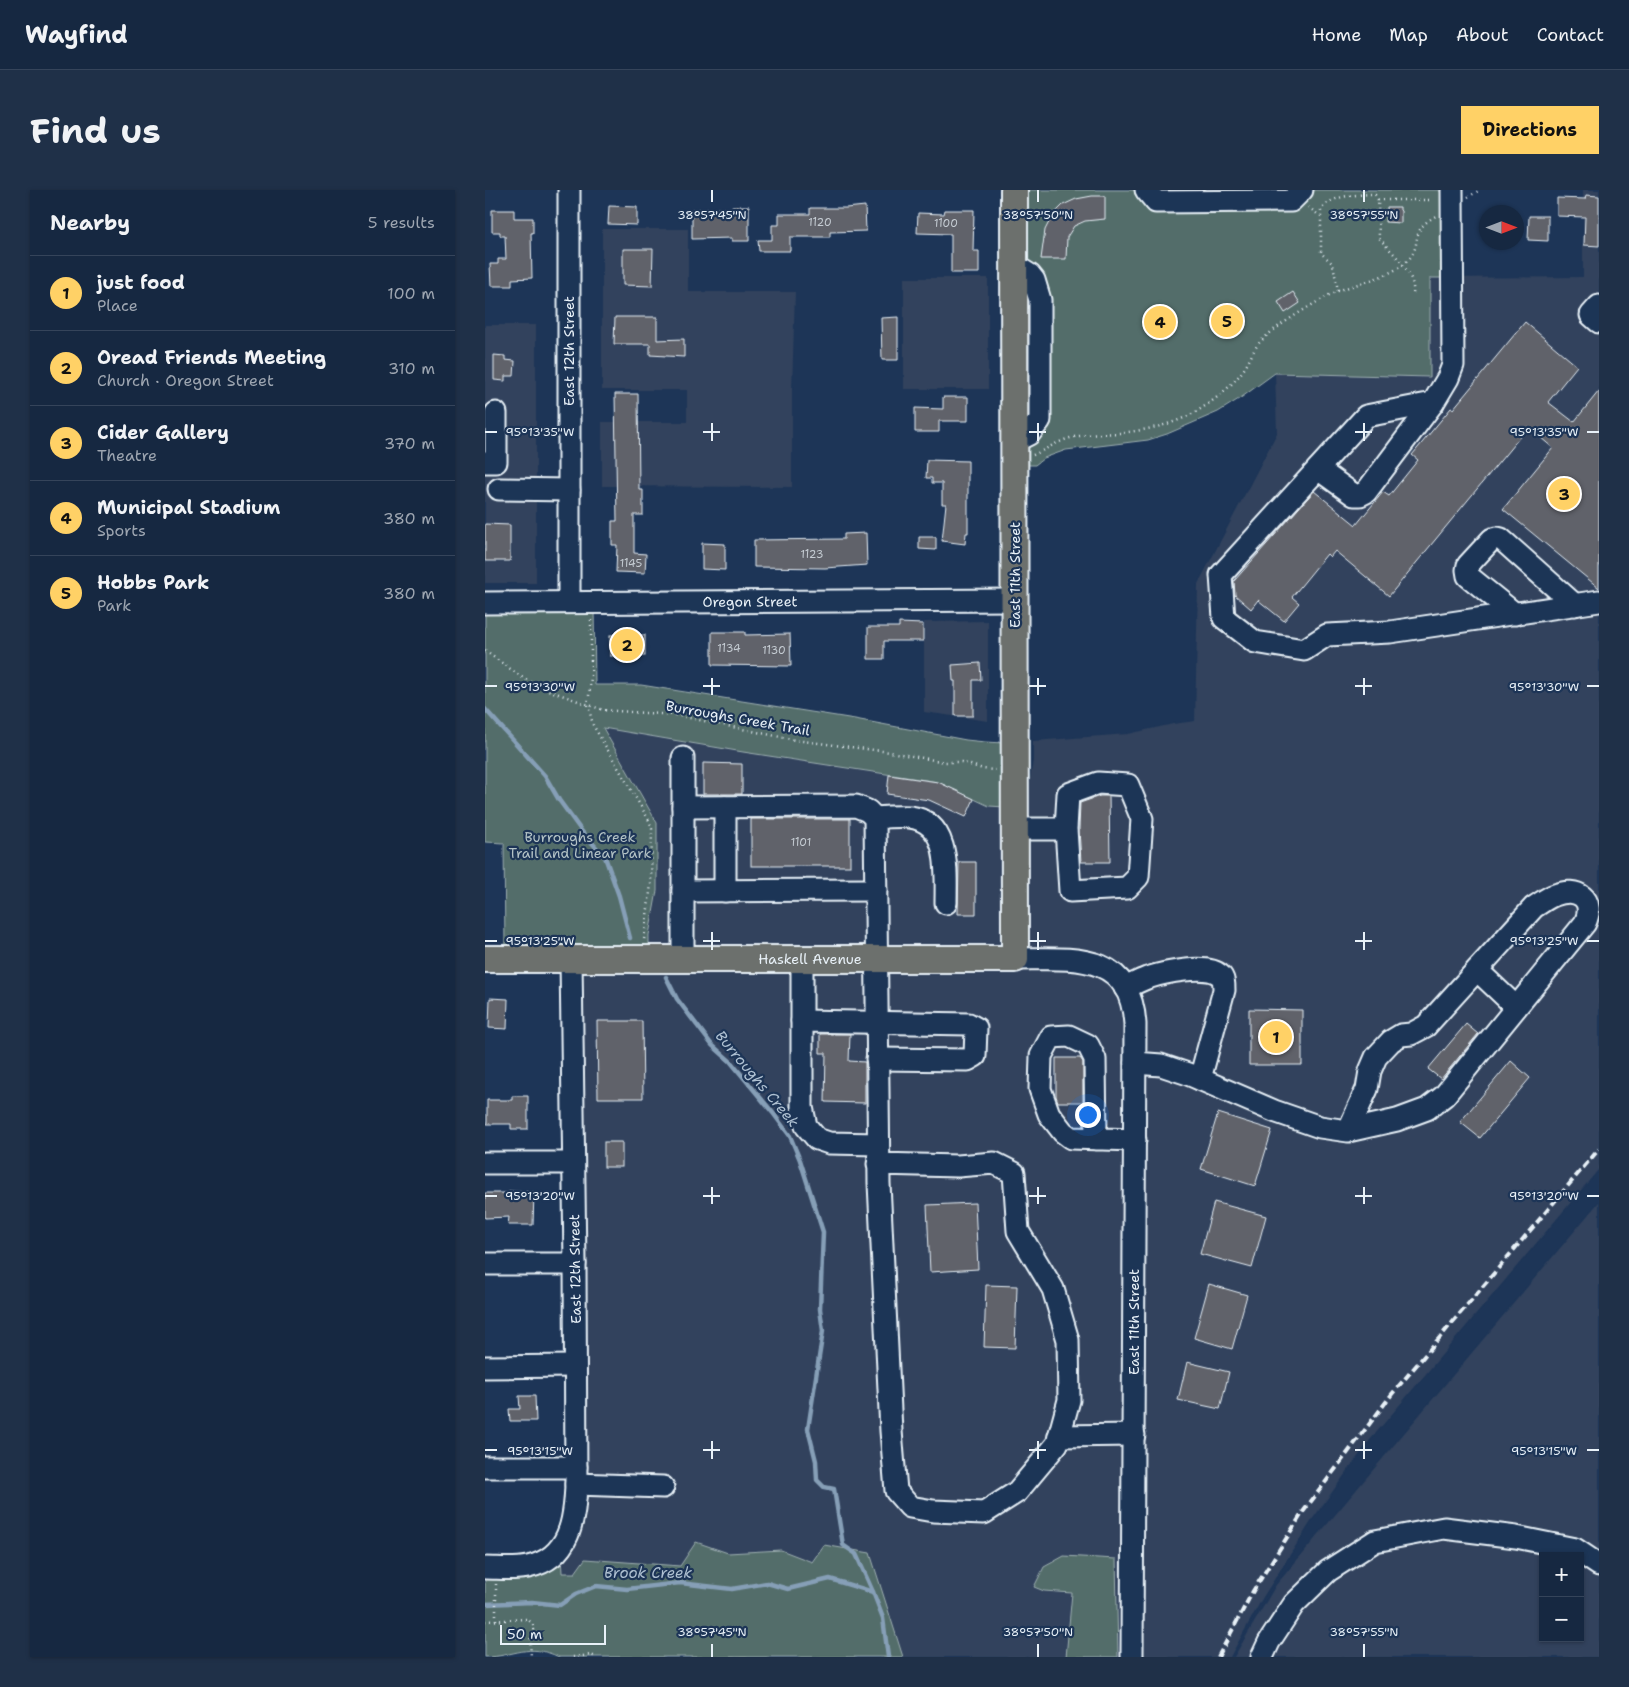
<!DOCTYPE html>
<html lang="en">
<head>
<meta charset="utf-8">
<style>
  :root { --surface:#162841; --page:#1f3048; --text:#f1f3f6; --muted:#9ea6b1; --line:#35445a; --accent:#ffd166 }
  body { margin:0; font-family:"Shantell Sans",sans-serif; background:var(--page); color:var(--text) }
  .controls { position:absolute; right:15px; bottom:15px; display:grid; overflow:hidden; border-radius:0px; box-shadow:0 1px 4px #0004 }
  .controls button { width:45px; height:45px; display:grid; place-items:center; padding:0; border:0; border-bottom:1px solid var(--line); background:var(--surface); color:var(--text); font:25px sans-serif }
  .compass { position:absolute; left:994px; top:15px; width:45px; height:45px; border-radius:50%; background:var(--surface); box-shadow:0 1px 4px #0004; rotate:90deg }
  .scale { position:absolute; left:15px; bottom:12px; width:106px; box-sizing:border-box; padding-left:5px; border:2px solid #e8f1f8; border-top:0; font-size:14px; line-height:18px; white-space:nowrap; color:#e8f1f8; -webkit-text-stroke:4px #1d3557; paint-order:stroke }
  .you { position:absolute; left:602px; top:924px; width:18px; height:18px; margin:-12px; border:4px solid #fff; border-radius:50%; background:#1a73e8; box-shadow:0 0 0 8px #1a73e833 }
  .badge { display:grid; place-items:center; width:32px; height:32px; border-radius:50%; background:var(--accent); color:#111; font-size:16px; font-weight:700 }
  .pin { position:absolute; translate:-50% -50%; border:2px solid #fff; box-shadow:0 1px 5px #0006 }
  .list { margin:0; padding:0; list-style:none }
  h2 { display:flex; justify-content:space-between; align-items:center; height:65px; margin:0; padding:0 20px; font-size:21px }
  h2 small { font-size:16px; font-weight:400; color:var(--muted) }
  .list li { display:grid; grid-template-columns:32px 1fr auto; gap:15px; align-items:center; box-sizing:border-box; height:75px; padding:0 20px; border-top:1px solid var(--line) }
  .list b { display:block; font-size:19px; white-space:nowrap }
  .list p { margin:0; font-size:16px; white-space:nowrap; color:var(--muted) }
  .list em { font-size:16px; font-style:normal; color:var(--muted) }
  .map { position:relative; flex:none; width:1114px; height:1467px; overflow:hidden; border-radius:0px }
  header { display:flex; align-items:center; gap:30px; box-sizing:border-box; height:70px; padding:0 25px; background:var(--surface); border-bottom:1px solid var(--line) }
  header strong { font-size:24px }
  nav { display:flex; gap:28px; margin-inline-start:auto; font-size:18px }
  .intro { display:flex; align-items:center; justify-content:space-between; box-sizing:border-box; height:120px; padding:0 30px }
  h1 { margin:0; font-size:35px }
  .button { padding:12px 22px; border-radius:0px; background:var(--accent); color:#111; font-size:18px; font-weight:700 }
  main { display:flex; gap:30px; padding:0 30px }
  aside { flex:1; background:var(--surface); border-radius:0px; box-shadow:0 1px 4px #0004 }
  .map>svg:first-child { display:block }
</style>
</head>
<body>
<header>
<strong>Wayfind</strong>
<nav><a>Home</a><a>Map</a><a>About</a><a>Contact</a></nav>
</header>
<div class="intro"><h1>Find us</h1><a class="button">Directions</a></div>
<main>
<aside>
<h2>Nearby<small>5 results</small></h2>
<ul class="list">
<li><span class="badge">1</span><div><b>just food</b><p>Place</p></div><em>100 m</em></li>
<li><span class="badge">2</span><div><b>Oread Friends Meeting</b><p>Church · Oregon Street</p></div><em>310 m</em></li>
<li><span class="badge">3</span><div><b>Cider Gallery</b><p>Theatre</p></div><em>370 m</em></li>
<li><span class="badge">4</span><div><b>Municipal Stadium</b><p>Sports</p></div><em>380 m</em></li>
<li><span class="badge">5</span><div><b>Hobbs Park</b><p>Park</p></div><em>380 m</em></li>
</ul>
</aside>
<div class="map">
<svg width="1114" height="1467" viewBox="0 0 1114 1467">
  <rect width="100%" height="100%" fill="#1d3557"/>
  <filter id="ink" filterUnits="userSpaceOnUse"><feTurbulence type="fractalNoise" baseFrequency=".02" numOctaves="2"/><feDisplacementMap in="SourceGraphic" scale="10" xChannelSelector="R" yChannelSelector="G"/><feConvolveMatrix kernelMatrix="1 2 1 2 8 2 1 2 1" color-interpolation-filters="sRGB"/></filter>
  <g filter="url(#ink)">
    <g fill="#31425d" fill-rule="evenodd">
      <path d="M 1098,0 L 1114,0 L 1114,979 L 885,1250 L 829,1327 L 778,1407 L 745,1467 L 383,1467 L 76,1383 L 76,1365 L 82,1358 L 95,758 L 164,758 L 172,633 L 117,538 L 258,562 L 453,592 L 504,616 L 540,616 L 548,571 L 548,551 L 643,544 L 688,534 L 710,531 L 713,394 L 792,243 L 790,183 L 945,187 L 945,88 L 1098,87 Z"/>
      <path d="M 117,39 L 203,39 L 203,102 L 310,102 L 307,200 L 307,297 L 117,296 L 117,232 L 202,232 L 202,200 L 117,200 Z"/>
      <rect x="419" y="88" width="84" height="111"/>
      <rect x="0" y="135" width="51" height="258"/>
      <path d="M 503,431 L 503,531 L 439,522 L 439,432 Z"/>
      <path d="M 1114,1012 L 1114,1467 L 749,1467 L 791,1395 ZM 1058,1366 L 1095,1366 L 1095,1448 L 1058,1448 Z"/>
    </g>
    <g fill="#536d6a" stroke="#9eafb1">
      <path d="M 543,0 L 954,0 L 958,7 L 958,88 L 945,88 L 945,187 L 790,183 L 757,207 L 733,222 L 682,244 L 663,250 L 581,260 L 559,268 L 550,275 L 539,275 L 541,2 Z"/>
      <path d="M 109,418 L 110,495 L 156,495 L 370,529 L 481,550 L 500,552 L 520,553 L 520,617 L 504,616 L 453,592 L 258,562 L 118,538 L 172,633 L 172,701 L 164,745 L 164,759 L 20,758 L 19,653 L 0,652 L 0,419 Z"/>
      <path d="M 211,1352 L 243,1363 L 296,1360 L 327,1372 L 339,1355 L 385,1363 L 418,1467 L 74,1467 C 43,1452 29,1467 0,1467 L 0,1383 L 76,1365 L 77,1383 L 90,1383 L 100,1369 L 195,1376 Z"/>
      <path d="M 579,1366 L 631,1369 L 633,1467 L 581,1467 L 587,1403 L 559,1401 L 549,1397 L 559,1377 Z"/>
    </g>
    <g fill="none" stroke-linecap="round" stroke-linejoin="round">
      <g stroke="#869fb7" stroke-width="4.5">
        <path d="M 0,519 L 60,586 L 74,610 L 98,643 L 120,667 L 134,706 L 145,748"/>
        <path d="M 181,787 L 192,809 L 227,855 L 245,871 L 288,923 L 305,946 L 315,970 L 338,1042 L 335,1119 L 338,1141 L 323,1239 L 331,1271 L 332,1290 L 339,1297 L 349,1299 L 358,1355 L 371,1364 L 388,1402 L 398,1428 L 403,1467"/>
        <path d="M 0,1414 L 47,1412 L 75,1415 L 91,1404 L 111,1396 L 142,1399 L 195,1393 L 247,1399 L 282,1393 L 303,1399 L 345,1389 L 388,1402"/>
      </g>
    </g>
    <g fill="#60626a" stroke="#e8f1f8">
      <path d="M 1101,5 L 1114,6 L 1114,56 L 1099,55 L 1100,27 L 1072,26 L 1072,8 L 1100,9 Z"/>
      <path d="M 607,6 L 620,6 L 620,29 L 600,31 L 589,36 L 582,47 L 581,69 L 556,69 L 560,40 L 567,26 L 578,15 L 591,9 Z"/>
      <path d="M 124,16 L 152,17 L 152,35 L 123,34 Z"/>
      <path d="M 247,16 L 264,16 L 264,51 L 247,51 L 247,48 L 207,49 L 207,19 L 247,18 Z"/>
      <path d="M 380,16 L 381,41 L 345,42 L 345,47 L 305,47 L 305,61 L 274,61 L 273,50 L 287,50 L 287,35 L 294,35 L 294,24 L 325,24 L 325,18 L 361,18 Z"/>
      <path d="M 902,17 L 915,17 L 915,20 L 916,21 L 916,33 L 900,32 L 901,20 L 902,20 Z"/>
      <path d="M 7,20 L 29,20 L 29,28 L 48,28 L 48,43 L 46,43 L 47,88 L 27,89 L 27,96 L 6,96 L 5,74 L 13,74 L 13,69 L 21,69 L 20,46 L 15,46 L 15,42 L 7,42 Z"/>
      <path d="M 460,20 L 489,20 L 488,61 L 494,61 L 494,83 L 466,83 L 466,44 L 432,43 L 433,23 L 459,24 Z"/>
      <path d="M 1044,26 L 1063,26 L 1063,51 L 1043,50 Z"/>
      <path d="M 138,59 L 168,59 L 167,96 L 138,95 Z"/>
      <path d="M 808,102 L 815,113 L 800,123 L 793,112 Z"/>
      <path d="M 130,127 L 172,127 L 172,150 L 199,149 L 199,167 L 165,165 L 165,154 L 129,154 Z"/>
      <path d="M 413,127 L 413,170 L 397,170 L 396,128 Z"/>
      <path d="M 1040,132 L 1092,176 L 1063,212 L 1089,232 L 1114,201 L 1114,398 L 1018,319 L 1068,258 L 1043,237 L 904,406 L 850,361 L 845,367 L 842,364 L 807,407 L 814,413 L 799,431 L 773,410 L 766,419 L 750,405 L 749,391 L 829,301 L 871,335 L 898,302 L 904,306 L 933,270 L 927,265 L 966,218 L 968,219 Z"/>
      <path d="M 9,165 L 20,166 L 20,170 L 30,171 L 29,186 L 20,186 L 20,191 L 9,190 Z"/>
      <path d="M 130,204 L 153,204 L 154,300 L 158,300 L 158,325 L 149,325 L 149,363 L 161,364 L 160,383 L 131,382 L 132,355 L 127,355 L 127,331 L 132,331 Z"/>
      <path d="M 458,207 L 483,207 L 483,231 L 454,231 L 454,242 L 430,242 L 430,218 L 458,219 Z"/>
      <path d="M 442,270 L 483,271 L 483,343 L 481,343 L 480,354 L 457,351 L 461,314 L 457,314 L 457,293 L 447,293 L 447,288 L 441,288 Z"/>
      <path d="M 0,334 L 25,335 L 25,371 L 0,371 Z"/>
      <path d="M 381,343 L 382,375 L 340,378 L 269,377 L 269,350 L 359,349 L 359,344 Z"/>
      <path d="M 434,347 L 451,347 L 451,360 L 434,359 Z"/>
      <path d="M 217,353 L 240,354 L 240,380 L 217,379 Z"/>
      <path d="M 414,433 L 438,434 L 438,451 L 399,451 L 399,469 L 383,469 L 383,437 L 414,437 Z"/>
      <path d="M 227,442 L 260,442 L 260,445 L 305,444 L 306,476 L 227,475 Z"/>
      <rect x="125" y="445" width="35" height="21"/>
      <path d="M 495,473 L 496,490 L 488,490 L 488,526 L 470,526 L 470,491 L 468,491 L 467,475 Z"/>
      <path d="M 218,573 L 257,574 L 257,604 L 218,604 Z"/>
      <path d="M 404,585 L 453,592 L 489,609 L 481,627 L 444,610 L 402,604 Z"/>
      <path d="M 615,606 L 624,606 L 625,672 L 596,672 L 594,639 L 595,613 Z"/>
      <rect x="266" y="629" width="99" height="47"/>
      <path d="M 474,672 L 491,672 L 491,724 L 473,724 Z"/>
      <path d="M 5,808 L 23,809 L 22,839 L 4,838 Z"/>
      <path d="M 764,819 L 817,820 L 817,875 L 764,875 Z"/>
      <path d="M 112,831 L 157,831 L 158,908 L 113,908 Z"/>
      <path d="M 981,834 L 993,844 L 956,889 L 943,879 Z"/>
      <path d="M 335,844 L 365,844 L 364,871 L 380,872 L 380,913 L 340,912 L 341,863 L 335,863 Z"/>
      <path d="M 571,868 L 595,868 L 598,872 L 598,912 L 573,912 L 571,906 Z"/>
      <path d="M 1026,871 L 1045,888 L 995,948 L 975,932 Z"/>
      <path d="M 27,906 L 43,906 L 43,939 L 26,939 L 26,934 L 2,934 L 2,910 L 27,910 Z"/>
      <path d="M 733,923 L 787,940 L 770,996 L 716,979 Z"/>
      <rect x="119" y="952" width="18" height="25"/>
      <path d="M 24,1001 L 49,1002 L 48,1035 L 23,1035 L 24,1027 L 0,1028 L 0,1003 L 24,1003 Z"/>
      <path d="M 729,1012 L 781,1026 L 767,1078 L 715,1064 Z"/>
      <path d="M 490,1013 L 493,1079 L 445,1082 L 442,1015 Z"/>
      <path d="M 724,1094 L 762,1105 L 747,1159 L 709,1148 Z"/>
      <path d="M 501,1095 L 532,1096 L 530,1158 L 499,1157 Z"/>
      <path d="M 702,1172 L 744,1182 L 735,1219 L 693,1210 Z"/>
      <path d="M 34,1206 L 50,1206 L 51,1231 L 25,1231 L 24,1219 L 35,1219 Z"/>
    </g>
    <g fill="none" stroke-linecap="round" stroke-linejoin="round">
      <g stroke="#e8f1f8" stroke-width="25">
        <g id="minor">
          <path d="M 84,0 L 84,412"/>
          <path d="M 661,0 L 671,12 L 806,11 L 817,0"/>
          <path d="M 967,0 L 968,175 L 963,188 L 948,213 L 881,226 L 736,385 L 739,428 L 770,452 L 819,460 L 842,445 L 905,442 L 1114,411"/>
          <path d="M 529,75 L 545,85 L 549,90 L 555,110 L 555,230 L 544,244 L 530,251"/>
          <path d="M 1114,116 L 1106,125 L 1114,132"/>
          <path d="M 0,272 L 11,272 L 11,223"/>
          <path d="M 833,279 L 869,305 L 875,305 L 881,302 L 948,213"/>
          <path d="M 14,299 L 84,300"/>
          <path id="s1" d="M 0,413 L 530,410"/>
          <path d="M 1030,424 L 983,386 L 982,380 L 983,375 L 1007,349 L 1012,348 L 1016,349 L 1090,415"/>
          <path d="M 198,568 L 198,769"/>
          <path d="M 198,617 L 371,616 L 383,621 L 390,628 L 394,993 L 406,1241 L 411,1301 L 425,1317 L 448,1321 L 499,1323 L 532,1302 L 572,1254 L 584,1210 L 583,1150 L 568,1099 L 533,1041 L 529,983 L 509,973 L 473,976 L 393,974"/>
          <path d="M 240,617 L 240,701"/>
          <path d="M 390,628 C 401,627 414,626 425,627 C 466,632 461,683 461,713"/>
          <path d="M 530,639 L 581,639 L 583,604 L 613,593 L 643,595 L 657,629 L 653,687 L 642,698 L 585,701 L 581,639"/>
          <path d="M 198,701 L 391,700"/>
          <path d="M 317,769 L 317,831"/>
          <path d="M 530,769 C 586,769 645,760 650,834 L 647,1467"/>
          <path d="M 992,780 L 1031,817"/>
          <path d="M 640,798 C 647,795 654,791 662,788 C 677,783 722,773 735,785 C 739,788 739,795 739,800 L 715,889"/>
          <path d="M 392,869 L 483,870 L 490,866 L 491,838 L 484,834 L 317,831 L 317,917 L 321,936 L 332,949 L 344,953 L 393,954"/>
          <path d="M 650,873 L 676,875 L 703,884 L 789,921 L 835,937 L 863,941 L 912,930 L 942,919 L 959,906 L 1100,733 C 1111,709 1092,696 1070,705 C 1063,707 1056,713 1049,717 L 941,836 L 926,844 L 916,845 L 906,851 L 891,867 L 885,881 L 882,899 L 863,941"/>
          <path d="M 611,949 L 610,869 L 603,855 L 584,846 L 566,847 L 556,866 L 555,899 L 564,924 L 578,942 L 586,948 L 650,950"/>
          <path d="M 0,973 L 88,973"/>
          <path d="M 0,1074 L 90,1074"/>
          <path d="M 0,1177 L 90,1176"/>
          <path d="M 574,1246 L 649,1245"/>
          <path d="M 0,1277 L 91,1277"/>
          <path d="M 91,1294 L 178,1297"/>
          <path d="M 0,1378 C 14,1378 29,1380 43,1377 C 85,1368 90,1329 91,1294 L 90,1074 L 86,769"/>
          <path d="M 777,1467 L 784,1452 L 809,1414 L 843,1381 L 890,1351 L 959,1338 L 1031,1347 L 1090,1359 L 1114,1375"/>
        </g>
      </g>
      <g stroke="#e8f1f8" stroke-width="30">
        <g id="major">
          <path id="s2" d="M 0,769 L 530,769 L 529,0"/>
        </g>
      </g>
      <g stroke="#e8f1f8" stroke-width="2.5" stroke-dasharray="1 4" stroke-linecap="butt">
        <path d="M 983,7 L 995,0"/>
        <path d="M 893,10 L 945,10"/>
        <path d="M 823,17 L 835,26"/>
        <path d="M 853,101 L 848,74 L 836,63 L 836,20 C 845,5 871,5 887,4 L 890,5 L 893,10 L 894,48 C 908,64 931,82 928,105"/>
        <path d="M 548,265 C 562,259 575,250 589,247 C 604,244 620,244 635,243 C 663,240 693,234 717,218 C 734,207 750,193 761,176 C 766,168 769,158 776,151 C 790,137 821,118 839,108 C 862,93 906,90 924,69 C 938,53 923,41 951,26"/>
        <path d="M 106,430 L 106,487 L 103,515 L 108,535 L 165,632 L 167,639 L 166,694 L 159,750"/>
        <path d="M 0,461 L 38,488 L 60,499 L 118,520 L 190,525 L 310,550 L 405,562 L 460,572 L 476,572 L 498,579 L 510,580"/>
        <path d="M 11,1394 L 11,1430"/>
        <path d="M 0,1431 L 42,1429 L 48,1434 L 49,1440 L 45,1450 L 46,1467"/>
        <path d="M 88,1467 L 106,1465 L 111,1467"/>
      </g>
      <use href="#minor" stroke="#1d3557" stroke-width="21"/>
      <use href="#major" stroke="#6c706d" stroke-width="26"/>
      <path stroke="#e8f1f8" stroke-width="4" stroke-dasharray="8 4" stroke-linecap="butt" d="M 733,1467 L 768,1401 L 818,1322 L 907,1204 L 1114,959"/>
    </g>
  </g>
  <path fill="none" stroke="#e8f1f8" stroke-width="2" d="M 227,0 L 227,12M 553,0 L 553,12M 879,0 L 879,12M 227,233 L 227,251M 553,233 L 553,251M 879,233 L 879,251M 0,242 L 12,242M 218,242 L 235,242M 544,242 L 561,242M 870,242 L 887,242M 1102,242 L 1114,242M 227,488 L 227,505M 553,488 L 553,505M 879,488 L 879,505M 0,496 L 12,496M 218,496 L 235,496M 544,496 L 561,496M 870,496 L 887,496M 1102,496 L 1114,496M 227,742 L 227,760M 553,742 L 553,760M 879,742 L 879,760M 0,751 L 12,751M 218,751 L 235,751M 544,751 L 561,751M 870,751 L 887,751M 1102,751 L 1114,751M 227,997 L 227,1014M 553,997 L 553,1014M 879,997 L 879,1014M 0,1006 L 12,1006M 218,1006 L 235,1006M 544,1006 L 561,1006M 870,1006 L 887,1006M 1102,1006 L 1114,1006M 227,1251 L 227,1269M 553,1251 L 553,1269M 879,1251 L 879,1269M 0,1260 L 12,1260M 218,1260 L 235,1260M 544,1260 L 561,1260M 870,1260 L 887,1260M 1102,1260 L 1114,1260M 227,1454 L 227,1467M 553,1454 L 553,1467M 879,1454 L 879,1467"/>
  <g text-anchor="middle" stroke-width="4.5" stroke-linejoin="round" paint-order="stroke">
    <g font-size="11" fill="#c6cdd4">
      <text x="335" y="36">1120</text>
      <text x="461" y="37">1100</text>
      <text x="327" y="368">1123</text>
      <text x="146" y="377">1145</text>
      <text x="244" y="462">1134</text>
      <text x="289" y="464">1130</text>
      <text x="316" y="656">1101</text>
    </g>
    <g font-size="14" fill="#e8f1f8" stroke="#1d3557">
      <text transform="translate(84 161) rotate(-90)" y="5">East 12th Street</text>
      <text transform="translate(530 385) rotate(-90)" y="5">East 11th Street</text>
      <text dy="5" stroke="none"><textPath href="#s1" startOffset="265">Oregon Street</textPath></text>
      <text transform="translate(253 528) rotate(10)" y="5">Burroughs Creek Trail</text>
      <text dy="5" stroke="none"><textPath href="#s2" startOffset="325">Haskell Avenue</textPath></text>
      <text transform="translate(90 1079) rotate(-91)" y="5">East 12th Street</text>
      <text transform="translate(649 1132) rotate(-90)" y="5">East 11th Street</text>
    </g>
    <g font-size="14" fill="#b4c3c6" stroke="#1d3557">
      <text x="95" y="652">Burroughs Creek<tspan x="95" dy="16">Trail and Linear Park</tspan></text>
    </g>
    <g font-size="15" font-style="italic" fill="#afc1d2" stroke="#1d3557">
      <text transform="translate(272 889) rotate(50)" y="5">Burroughs Creek</text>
      <text x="163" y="1388">Brook Creek</text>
    </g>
  </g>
  <g font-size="12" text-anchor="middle" fill="#e8f1f8" stroke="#1d3557" stroke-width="4.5" stroke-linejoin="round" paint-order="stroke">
    <text x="227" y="29">38°57'45"N</text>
    <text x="553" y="29">38°57'50"N</text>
    <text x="879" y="29">38°57'55"N</text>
    <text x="1059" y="246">95°13'35"W</text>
    <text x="55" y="246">95°13'35"W</text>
    <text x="1059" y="501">95°13'30"W</text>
    <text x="55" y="501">95°13'30"W</text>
    <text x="1059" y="755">95°13'25"W</text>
    <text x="55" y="755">95°13'25"W</text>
    <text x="1059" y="1010">95°13'20"W</text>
    <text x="55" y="1010">95°13'20"W</text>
    <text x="1059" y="1265">95°13'15"W</text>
    <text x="55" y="1265">95°13'15"W</text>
    <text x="227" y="1446">38°57'45"N</text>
    <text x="553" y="1446">38°57'50"N</text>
    <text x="879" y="1446">38°57'55"N</text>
  </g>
</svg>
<div class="controls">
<button>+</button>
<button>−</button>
</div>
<svg class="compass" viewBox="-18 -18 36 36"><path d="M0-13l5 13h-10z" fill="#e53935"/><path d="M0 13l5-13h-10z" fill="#9ea6b1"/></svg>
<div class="scale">50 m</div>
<div class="you"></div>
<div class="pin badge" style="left:791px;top:847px">1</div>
<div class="pin badge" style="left:142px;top:455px">2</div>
<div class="pin badge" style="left:1079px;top:304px">3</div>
<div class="pin badge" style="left:675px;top:132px">4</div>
<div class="pin badge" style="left:742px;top:131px">5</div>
</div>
</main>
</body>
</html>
